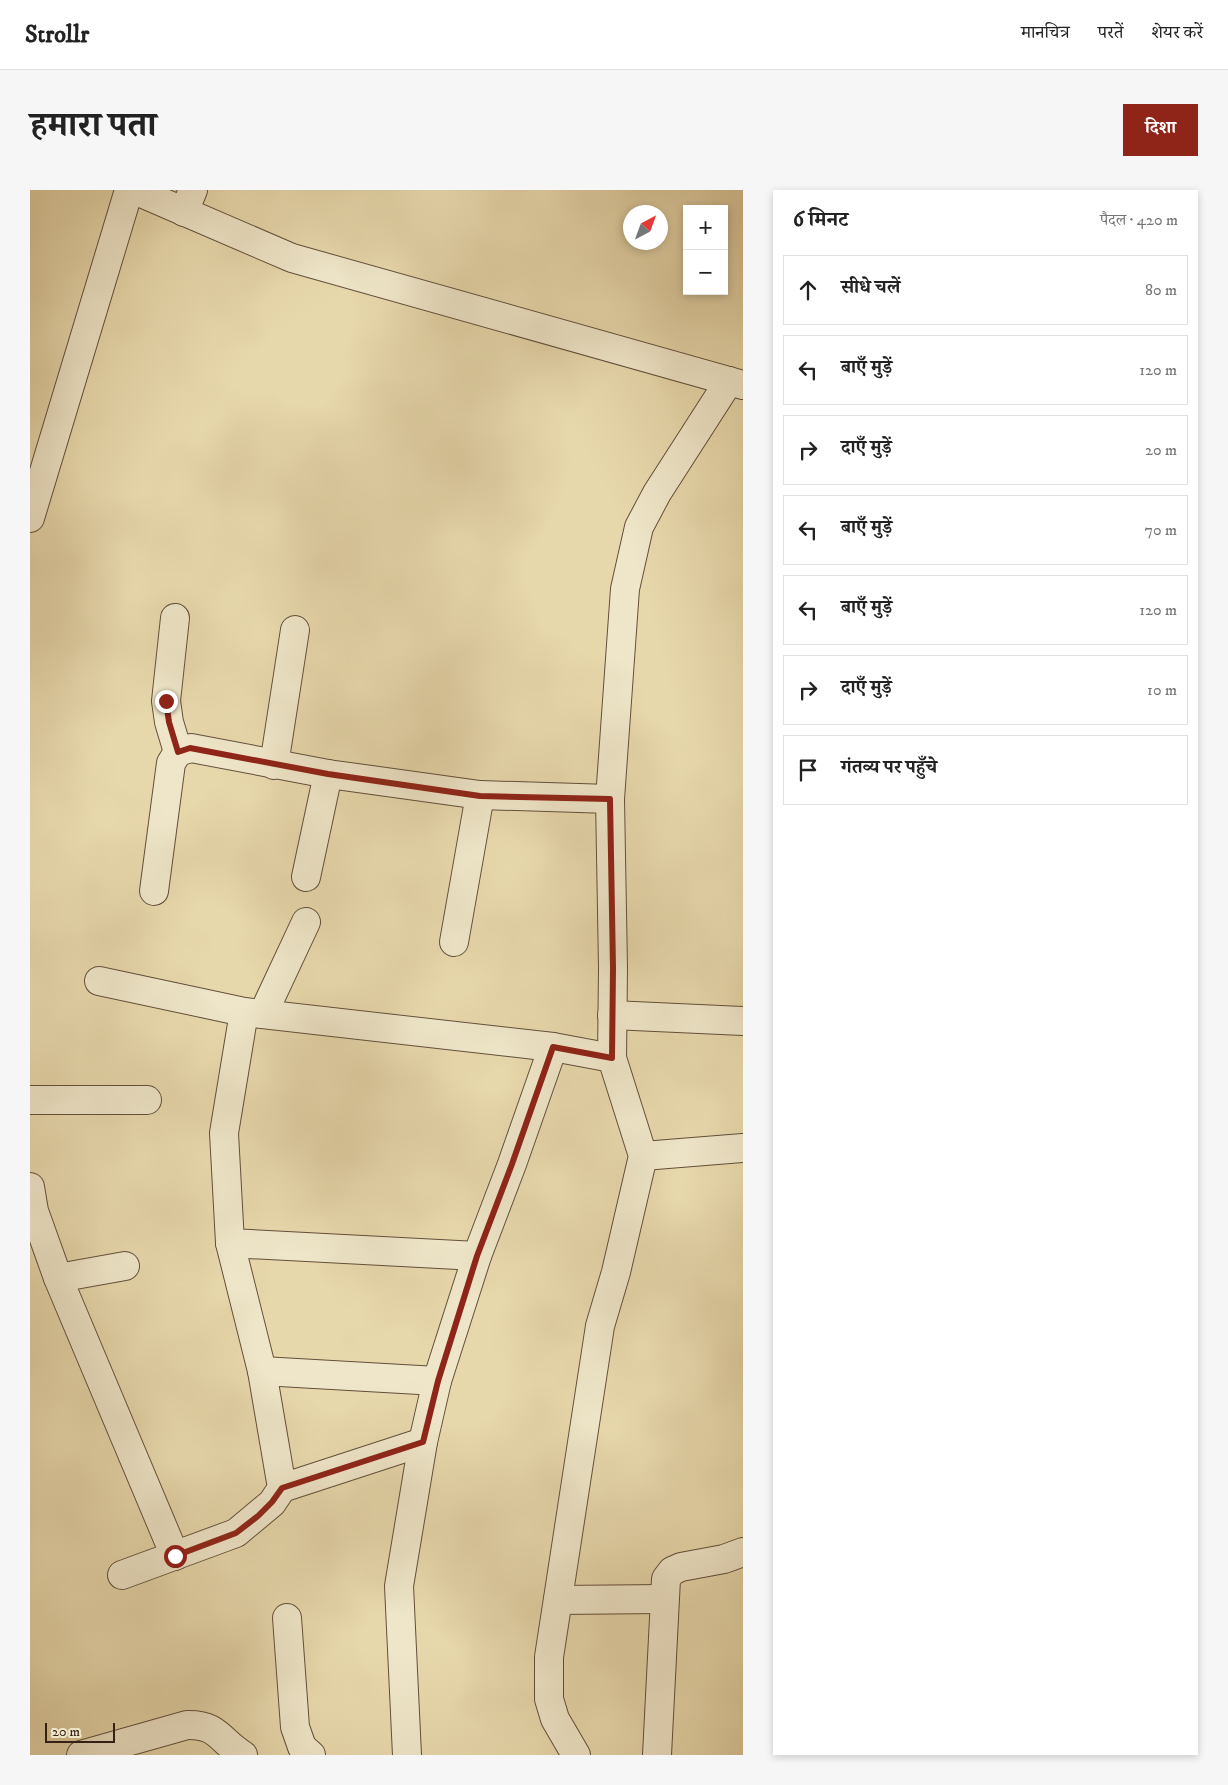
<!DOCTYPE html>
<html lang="hi">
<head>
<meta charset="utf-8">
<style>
  :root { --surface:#fff; --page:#f6f6f6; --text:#222; --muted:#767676; --line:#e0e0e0; --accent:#8f2418 }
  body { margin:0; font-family:"IM FELL DW Pica","Noto Serif Devanagari",serif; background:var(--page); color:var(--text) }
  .controls { position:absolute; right:15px; top:15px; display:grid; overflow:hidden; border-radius:0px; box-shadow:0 2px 8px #0003 }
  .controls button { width:45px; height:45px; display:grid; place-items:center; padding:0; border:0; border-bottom:1px solid var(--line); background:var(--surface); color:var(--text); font:25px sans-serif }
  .compass { position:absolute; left:593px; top:15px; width:45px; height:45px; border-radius:50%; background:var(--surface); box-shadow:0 2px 8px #0003; rotate:41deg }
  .scale { position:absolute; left:15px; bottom:12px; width:70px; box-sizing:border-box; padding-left:5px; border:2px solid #372115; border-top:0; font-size:14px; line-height:18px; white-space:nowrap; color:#372115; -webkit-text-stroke:4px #efe6c9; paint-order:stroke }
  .stop { position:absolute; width:15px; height:15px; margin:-11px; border:4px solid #8f2418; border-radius:50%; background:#fff }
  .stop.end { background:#8f2418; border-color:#fff; box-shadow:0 1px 5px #0008 }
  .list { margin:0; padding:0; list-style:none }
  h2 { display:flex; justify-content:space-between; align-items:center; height:65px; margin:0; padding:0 20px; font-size:21px }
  h2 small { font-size:16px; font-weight:400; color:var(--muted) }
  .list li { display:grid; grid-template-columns:32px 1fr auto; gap:15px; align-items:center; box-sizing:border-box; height:70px; margin:0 10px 10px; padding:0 10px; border:1px solid var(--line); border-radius:0px }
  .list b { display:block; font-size:19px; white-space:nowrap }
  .list em { font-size:16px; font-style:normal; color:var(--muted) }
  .icon { flex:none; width:28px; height:28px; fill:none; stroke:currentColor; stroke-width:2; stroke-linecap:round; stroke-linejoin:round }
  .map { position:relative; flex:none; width:713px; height:1565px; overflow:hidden; border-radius:0px }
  header { display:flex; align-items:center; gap:30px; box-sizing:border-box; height:70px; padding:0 25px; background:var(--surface); border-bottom:1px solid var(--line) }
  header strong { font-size:24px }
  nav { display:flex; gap:28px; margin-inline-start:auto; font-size:18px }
  .intro { display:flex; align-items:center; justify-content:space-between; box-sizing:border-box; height:120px; padding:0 30px }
  h1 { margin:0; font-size:35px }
  .button { padding:12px 22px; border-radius:0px; background:var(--accent); color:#fff; font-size:18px; font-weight:700 }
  main { display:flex; gap:30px; padding:0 30px }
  aside { flex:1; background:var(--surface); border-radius:0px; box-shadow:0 2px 8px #0003 }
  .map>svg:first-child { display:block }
</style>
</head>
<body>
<header>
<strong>Strollr</strong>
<nav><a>मानचित्र</a><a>परतें</a><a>शेयर करें</a></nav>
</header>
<div class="intro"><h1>हमारा पता</h1><a class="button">दिशा</a></div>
<main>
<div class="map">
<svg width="713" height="1565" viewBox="0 0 713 1565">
  <rect width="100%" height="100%" fill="#e7d8ac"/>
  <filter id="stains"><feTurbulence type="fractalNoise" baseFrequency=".004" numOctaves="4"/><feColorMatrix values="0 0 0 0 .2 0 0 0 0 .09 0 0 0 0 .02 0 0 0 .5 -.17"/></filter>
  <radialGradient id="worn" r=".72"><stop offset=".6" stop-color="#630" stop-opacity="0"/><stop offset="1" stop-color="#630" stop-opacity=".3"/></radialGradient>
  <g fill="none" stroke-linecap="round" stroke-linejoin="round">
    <g stroke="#634f3b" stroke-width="30">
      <g id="minor">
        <path d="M 104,0 L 262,68 L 713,195"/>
        <path d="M 154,22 L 163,0"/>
        <path d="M 0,328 L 99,0"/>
        <path d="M 145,428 L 136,511 L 139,532 L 148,562"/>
        <path d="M 244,575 L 265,440"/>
        <path d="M 276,687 L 298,584"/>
        <path d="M 124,701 L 141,573 L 148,562 L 161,558 L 298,584 L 450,605 L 580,609"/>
        <path d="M 424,752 L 450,605"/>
        <path d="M 69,791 L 214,822 L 523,857 L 582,868"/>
        <path d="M 214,822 L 194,943 L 200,1053 L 447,1066"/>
        <path d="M 233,824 L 276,732"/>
        <path d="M 582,825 L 713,831"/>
        <path d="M 0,910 L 117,910"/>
        <path d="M 613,966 L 713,958"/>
        <path d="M 0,997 L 4,1021 L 28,1088 L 145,1366"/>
        <path d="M 28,1088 L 95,1076"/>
        <path d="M 232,1181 L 407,1191"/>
        <path d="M 252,1298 L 393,1252"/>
        <path d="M 92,1385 L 206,1343 L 242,1313 L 252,1298 L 232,1181 L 200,1053"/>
        <path d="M 528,1410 L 634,1409"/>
        <path d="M 257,1428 L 265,1537 L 272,1557 L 281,1565"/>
        <path d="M 51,1565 L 157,1535 C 188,1534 190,1551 213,1565"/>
        <path d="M 377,1565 L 369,1396 L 393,1252 L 407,1191 L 447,1066 L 482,974 L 523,857"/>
        <path d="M 546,1565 L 525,1529 L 519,1509 L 519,1467 L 570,1136 L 586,1082 L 613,966 L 582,868 L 583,778 L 580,609 L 595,399 L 609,337 L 627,303 L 699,191"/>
        <path d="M 627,1565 L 636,1389 L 642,1381 L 651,1377 L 694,1369 L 713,1362"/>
      </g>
    </g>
    <use href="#minor" stroke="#efe6c9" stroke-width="28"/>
  </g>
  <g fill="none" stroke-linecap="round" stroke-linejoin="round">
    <path stroke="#8f2418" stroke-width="6" d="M 136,511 L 139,532 L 148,562 L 160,558 L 298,584 L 450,606 L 580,609 L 583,778 L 582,868 L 523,857 L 482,974 L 447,1066 L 408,1191 L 393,1252 L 252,1298 L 242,1312 L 228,1326 L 206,1343 L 145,1366"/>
  </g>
  <rect width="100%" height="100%" filter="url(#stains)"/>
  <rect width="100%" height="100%" fill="url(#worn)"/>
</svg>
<div class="controls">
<button>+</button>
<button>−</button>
</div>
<svg class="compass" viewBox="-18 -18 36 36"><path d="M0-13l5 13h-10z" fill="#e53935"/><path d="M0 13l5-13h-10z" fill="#767676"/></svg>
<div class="scale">20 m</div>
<div class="stop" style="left:145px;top:1366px"></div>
<div class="stop end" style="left:136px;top:511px"></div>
</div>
<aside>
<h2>6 मिनट<small>पैदल · 420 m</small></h2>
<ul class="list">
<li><svg class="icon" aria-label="ahead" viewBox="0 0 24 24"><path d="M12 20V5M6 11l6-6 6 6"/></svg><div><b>सीधे चलें</b></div><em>80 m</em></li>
<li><svg class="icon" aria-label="left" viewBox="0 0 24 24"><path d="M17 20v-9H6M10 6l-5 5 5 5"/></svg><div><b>बाएँ मुड़ें</b></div><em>120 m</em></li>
<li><svg class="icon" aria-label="right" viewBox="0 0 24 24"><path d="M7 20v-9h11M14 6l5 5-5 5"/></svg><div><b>दाएँ मुड़ें</b></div><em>20 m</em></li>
<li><svg class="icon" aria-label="left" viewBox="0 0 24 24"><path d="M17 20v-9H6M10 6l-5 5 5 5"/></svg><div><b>बाएँ मुड़ें</b></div><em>70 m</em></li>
<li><svg class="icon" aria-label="left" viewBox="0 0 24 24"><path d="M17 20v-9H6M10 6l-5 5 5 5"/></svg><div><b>बाएँ मुड़ें</b></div><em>120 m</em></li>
<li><svg class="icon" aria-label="right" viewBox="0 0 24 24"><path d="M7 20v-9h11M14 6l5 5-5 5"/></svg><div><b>दाएँ मुड़ें</b></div><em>10 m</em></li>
<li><svg class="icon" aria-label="arrive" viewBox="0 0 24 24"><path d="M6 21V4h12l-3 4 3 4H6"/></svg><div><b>गंतव्य पर पहुँचे</b></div></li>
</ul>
</aside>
</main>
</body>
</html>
